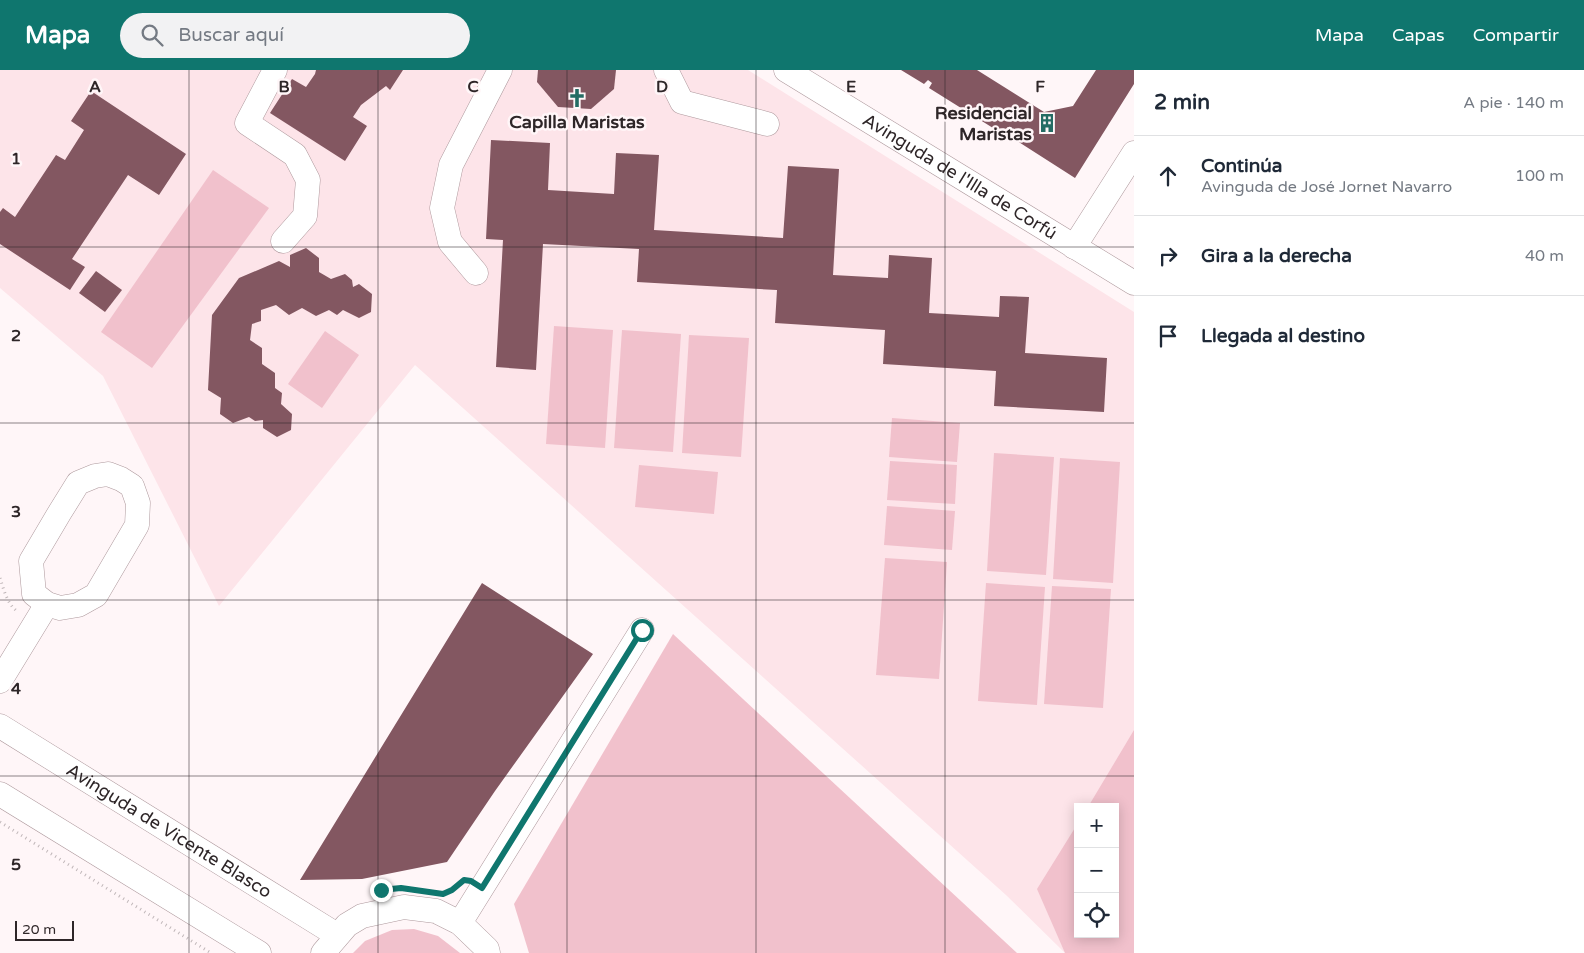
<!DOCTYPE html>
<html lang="es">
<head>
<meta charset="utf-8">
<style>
  :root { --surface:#fff; --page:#f2f2f3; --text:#1f2937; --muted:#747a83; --line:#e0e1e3; --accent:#0f766e }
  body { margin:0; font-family:"Varela Round",sans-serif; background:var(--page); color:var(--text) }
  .controls { position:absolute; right:15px; bottom:15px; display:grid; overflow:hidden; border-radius:0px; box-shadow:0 2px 12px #0003 }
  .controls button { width:45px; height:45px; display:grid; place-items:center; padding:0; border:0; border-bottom:1px solid var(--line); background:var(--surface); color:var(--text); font:25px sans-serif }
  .scale { position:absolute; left:15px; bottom:12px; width:59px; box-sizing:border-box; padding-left:5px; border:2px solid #2e2628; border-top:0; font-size:14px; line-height:18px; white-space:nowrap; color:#2e2628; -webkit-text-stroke:4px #fff6f8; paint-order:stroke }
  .stop { position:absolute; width:15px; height:15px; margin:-11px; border:4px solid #0f766e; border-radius:50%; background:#fff }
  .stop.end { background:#0f766e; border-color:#fff; box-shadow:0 1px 5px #0008 }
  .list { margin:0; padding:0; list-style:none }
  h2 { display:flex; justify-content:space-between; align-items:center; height:65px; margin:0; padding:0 20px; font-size:21px }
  h2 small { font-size:16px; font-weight:400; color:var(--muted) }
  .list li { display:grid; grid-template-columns:32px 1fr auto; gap:15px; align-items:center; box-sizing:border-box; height:80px; padding:0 20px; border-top:1px solid var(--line) }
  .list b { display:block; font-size:19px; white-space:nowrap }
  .list p { margin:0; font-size:16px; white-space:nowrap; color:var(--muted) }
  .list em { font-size:16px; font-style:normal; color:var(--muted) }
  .icon { flex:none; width:28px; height:28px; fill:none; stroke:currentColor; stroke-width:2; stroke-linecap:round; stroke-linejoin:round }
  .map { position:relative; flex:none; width:1134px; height:883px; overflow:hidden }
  header { display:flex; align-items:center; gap:30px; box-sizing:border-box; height:70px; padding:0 25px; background:var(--accent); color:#fff }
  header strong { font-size:24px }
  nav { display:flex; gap:28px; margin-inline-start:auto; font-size:18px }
  .search { width:350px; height:45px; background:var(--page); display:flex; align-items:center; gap:12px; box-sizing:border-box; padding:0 18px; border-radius:28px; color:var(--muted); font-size:19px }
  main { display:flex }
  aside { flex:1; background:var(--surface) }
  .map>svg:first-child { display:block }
</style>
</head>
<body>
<header>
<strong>Mapa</strong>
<div class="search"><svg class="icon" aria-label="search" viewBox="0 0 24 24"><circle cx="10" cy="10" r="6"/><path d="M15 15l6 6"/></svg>Buscar aquí</div>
<nav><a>Mapa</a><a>Capas</a><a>Compartir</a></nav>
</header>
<main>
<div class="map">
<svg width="1134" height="883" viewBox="0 0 1134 883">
  <rect width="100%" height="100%" fill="#fff6f8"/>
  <path fill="#fde4e9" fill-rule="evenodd" d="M 0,0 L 748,0 L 1134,242 L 1134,883 L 1065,883 L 1006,825 L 415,295 L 219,536 L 103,306 L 0,218 ZM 1078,737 L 1115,737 L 1115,864 L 1078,864 Z"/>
  <g fill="#f1c1cc">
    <path d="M 213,100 L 269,138 L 152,298 L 101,262 Z"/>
    <path d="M 554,256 L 613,260 L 605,378 L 546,374 Z"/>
    <path d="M 622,260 L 681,264 L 673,382 L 614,378 Z"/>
    <path d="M 325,261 L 359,285 L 322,338 L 288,314 Z"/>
    <path d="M 689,265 L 749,268 L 741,387 L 682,383 Z"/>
    <path d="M 892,348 L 960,353 L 957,392 L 889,387 Z"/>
    <path d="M 994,383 L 1054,387 L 1046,505 L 987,501 Z"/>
    <path d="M 1060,388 L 1120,392 L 1113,513 L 1053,509 Z"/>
    <path d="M 890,391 L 957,395 L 955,434 L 887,430 Z"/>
    <path d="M 639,395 L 718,402 L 714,444 L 635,437 Z"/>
    <path d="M 887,436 L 955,441 L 952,480 L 884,475 Z"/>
    <path d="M 885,488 L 947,492 L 939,609 L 876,605 Z"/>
    <path d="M 986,513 L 1045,517 L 1037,635 L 978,631 Z"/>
    <path d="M 1052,516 L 1111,519 L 1103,638 L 1044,634 Z"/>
    <path d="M 673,564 L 1017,883 L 529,883 L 514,834 Z"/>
    <path d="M 1134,660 L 1134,883 L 1065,883 L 1037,819 L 1078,753 L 1078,864 L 1115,864 L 1115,737 L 1088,737 Z"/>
    <path d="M 414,859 L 438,866 L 460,883 L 353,883 L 365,871 L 392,860 Z"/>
  </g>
  <g fill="#835761">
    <path d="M 316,0 L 403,0 L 390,20 L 386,16 L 361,35 L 353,47 L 367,56 L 345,91 L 270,43 L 292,9 L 306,17 L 315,4 Z"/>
    <path d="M 538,0 L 616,0 L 614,19 L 591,39 L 558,37 L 537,12 Z"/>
    <path d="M 901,0 L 977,0 L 1044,42 L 1073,36 L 1096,0 L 1134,0 L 1134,14 L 1075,108 L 1014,69 L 1017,66 L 1012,63 L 1009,68 L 929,18 L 932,13 L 928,10 L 924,14 Z"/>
    <path d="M 91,21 L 186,84 L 159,125 L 128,105 L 72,189 L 85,197 L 70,220 L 0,174 L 0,142 L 3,138 L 15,147 L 56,85 L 65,90 L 84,60 L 71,51 Z"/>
    <path d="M 491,70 L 550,73 L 548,120 L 614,124 L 616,83 L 659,85 L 654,160 L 783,168 L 788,96 L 839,99 L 833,205 L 888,208 L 889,185 L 932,188 L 929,243 L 999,247 L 1000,226 L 1029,227 L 1025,283 L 1107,288 L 1104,342 L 994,336 L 996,301 L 883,294 L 885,260 L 775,253 L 777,220 L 637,212 L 639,179 L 543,174 L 536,300 L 496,297 L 503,170 L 486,169 Z"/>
    <path d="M 306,178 L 319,188 L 319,202 L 331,209 L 345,204 L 352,210 L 353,217 L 359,214 L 372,224 L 371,242 L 359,248 L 343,240 L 337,245 L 329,240 L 316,246 L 302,238 L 289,245 L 276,235 L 261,240 L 261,251 L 252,254 L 250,270 L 262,278 L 262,294 L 275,303 L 275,318 L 282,323 L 281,334 L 292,344 L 291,360 L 277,367 L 263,358 L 263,350 L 255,351 L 249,347 L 233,353 L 220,344 L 221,328 L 208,320 L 212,245 L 239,208 L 279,191 L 290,197 L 290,185 Z"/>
    <path d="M 96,201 L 122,220 L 105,242 L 79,223 Z"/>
    <path d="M 482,513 L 593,584 L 495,721 L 447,792 L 362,809 L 300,810 Z"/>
  </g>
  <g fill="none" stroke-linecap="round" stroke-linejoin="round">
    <g stroke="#ae999d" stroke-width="25">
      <g id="minor">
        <path d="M 275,0 L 247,53 L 295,85 L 308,110 L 305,146 L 283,171"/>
        <path d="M 666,0 L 682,32 L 767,54"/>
        <path id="s1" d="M 786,0 L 1134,213"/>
        <path d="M 1074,177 L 1134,83"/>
        <path d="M 476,203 L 450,172 L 442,138 L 451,95 L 500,0"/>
        <path d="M 108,404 L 121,409 L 132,416 L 138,433 L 137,455 L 96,525 L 78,535 L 60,538 L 47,534 L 34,524 L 31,491 L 60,442 L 78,413 L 95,406 Z"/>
        <path d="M 0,611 L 47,534"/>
        <path id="s2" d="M 0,656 L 337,865"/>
        <path d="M 0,724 L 259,883"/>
        <path d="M 460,853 L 642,560"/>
        <path d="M 323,883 L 347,855 L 362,846 L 404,837 L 436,841 L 460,853 L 487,879 L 488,883"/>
      </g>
    </g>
    <g stroke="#c0b7b9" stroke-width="3" stroke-dasharray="1 4" stroke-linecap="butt">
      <path d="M 0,508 C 4,520 7,534 18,542"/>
      <path d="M 0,752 L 211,883"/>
    </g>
    <use href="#minor" stroke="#fff" stroke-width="24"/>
  </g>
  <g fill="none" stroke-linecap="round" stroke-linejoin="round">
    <path stroke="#0f766e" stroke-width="6" d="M 381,820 L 401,818 L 443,824 L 452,820 L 464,810 L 471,811 L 482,818 L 642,560"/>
  </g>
  <path fill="none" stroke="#2e2628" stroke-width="1" stroke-opacity="0.55" d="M 189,0 L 189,883M 378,0 L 378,883M 567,0 L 567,883M 756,0 L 756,883M 945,0 L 945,883M 0,177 L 1134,177M 0,353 L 1134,353M 0,530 L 1134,530M 0,706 L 1134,706"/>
  <defs>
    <g id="church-bare" transform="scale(1.5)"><path d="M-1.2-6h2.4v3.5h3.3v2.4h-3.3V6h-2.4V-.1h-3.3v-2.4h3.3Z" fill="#246c64" stroke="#fff6f8" stroke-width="2.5" paint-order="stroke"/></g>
    <g id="building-bare" transform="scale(1.5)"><path d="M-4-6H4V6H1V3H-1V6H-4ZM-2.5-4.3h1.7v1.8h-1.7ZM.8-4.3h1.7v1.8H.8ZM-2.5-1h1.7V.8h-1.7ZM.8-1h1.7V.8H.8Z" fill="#246c64" stroke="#fff6f8" stroke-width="2.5" paint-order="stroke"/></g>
  </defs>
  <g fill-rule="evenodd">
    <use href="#church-bare" x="577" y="28"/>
    <use href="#building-bare" x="1047" y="53"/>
  </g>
  <g text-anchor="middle" stroke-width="5" stroke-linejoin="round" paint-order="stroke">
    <g font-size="18" font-weight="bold" fill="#2e2628" stroke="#fff6f8" text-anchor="end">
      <text x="1032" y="49">Residencial<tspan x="1032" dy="21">Maristas</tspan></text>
      <text x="577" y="58" text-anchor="middle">Capilla Maristas</text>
    </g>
    <g font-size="18" fill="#2e2628" stroke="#fff6f8">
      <text dy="6" stroke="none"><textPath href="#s1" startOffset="204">Avinguda de l'Illa de Corfú</textPath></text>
      <text dy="6" stroke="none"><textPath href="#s2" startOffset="199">Avinguda de Vicente Blasco</textPath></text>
    </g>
  </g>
  <g font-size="16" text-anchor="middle" font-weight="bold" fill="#2e2628" stroke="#fff6f8" stroke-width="5" stroke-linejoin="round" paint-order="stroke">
    <text x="95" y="22">A</text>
    <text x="284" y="22">B</text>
    <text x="473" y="22">C</text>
    <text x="662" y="22">D</text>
    <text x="851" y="22">E</text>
    <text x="1040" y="22">F</text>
    <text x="16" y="94">1</text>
    <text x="16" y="271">2</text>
    <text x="16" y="447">3</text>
    <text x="16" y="624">4</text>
    <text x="16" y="800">5</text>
  </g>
</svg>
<div class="controls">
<button>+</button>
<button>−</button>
<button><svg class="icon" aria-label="locate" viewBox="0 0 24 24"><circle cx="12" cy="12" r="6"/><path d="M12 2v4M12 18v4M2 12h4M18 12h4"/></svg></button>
</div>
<div class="scale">20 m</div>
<div class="stop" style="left:642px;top:560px"></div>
<div class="stop end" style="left:381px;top:820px"></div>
</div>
<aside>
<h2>2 min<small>A pie · 140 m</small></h2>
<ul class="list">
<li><svg class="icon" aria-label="ahead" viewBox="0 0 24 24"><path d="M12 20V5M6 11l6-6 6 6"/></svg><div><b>Continúa</b><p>Avinguda de José Jornet Navarro</p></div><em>100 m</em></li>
<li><svg class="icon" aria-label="right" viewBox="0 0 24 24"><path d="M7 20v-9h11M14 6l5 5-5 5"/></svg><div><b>Gira a la derecha</b></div><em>40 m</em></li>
<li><svg class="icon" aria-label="arrive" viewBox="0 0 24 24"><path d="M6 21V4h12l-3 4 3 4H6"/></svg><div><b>Llegada al destino</b></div></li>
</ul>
</aside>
</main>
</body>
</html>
